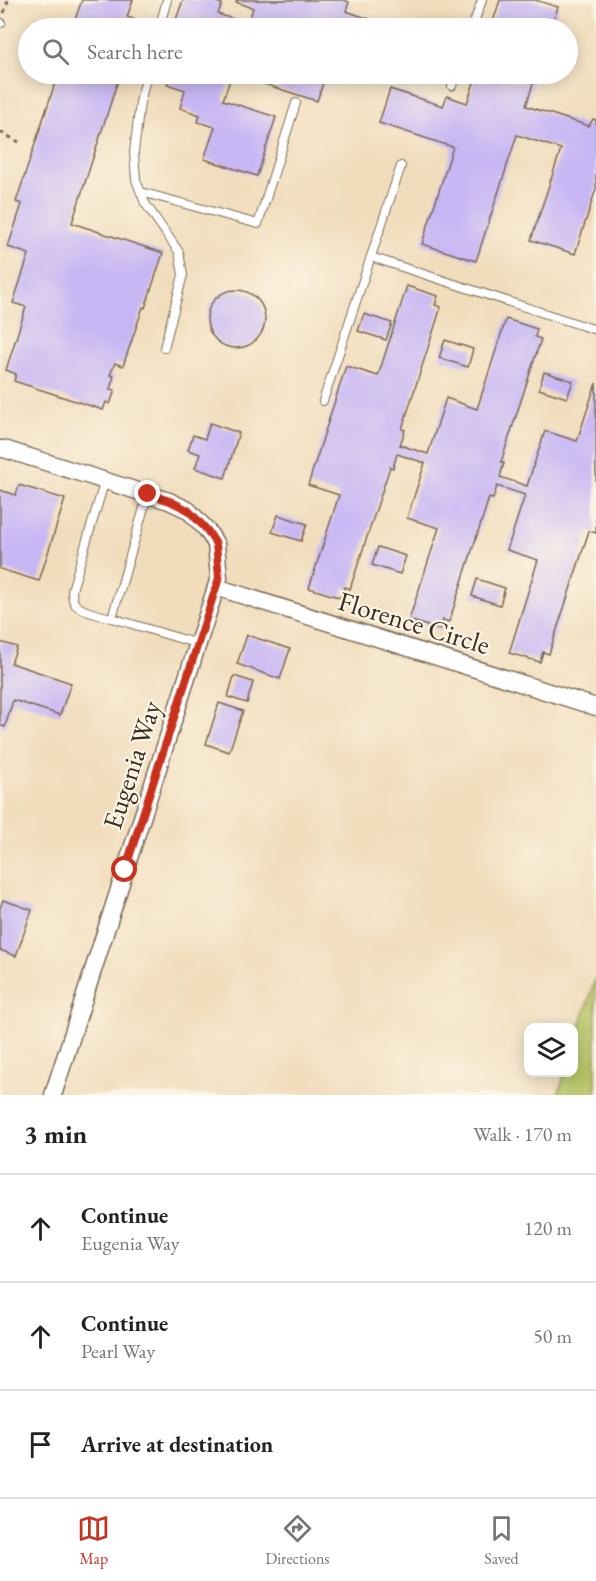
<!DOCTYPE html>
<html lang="en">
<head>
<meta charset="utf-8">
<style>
  :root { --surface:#fff; --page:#f2f2f2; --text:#222; --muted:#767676; --line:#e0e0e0; --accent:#c8321e }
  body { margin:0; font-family:"EB Garamond",serif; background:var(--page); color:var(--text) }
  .controls { position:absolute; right:18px; bottom:18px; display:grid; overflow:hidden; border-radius:12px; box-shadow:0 3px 15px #0003 }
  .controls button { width:54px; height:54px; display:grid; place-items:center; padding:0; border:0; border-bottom:2px solid var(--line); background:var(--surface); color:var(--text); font:30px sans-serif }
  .stop { position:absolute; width:18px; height:18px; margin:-14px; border:4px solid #c8321e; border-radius:50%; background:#fff }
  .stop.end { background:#c8321e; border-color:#fff; box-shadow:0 2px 6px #0008 }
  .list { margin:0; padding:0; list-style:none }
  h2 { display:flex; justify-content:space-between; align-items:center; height:78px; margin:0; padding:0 24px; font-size:26px }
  h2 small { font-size:20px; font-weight:400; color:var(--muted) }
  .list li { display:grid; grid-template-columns:39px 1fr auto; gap:18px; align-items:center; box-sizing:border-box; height:108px; padding:0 24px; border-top:2px solid var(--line) }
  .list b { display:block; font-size:22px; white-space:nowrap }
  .list p { margin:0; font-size:20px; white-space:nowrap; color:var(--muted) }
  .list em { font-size:20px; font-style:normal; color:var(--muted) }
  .icon { flex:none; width:33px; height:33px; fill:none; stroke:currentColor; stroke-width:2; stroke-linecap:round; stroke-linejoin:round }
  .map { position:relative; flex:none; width:596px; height:1095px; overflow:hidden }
  .search { position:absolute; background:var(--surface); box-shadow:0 3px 15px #0003; left:18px; right:18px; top:18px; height:66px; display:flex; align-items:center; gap:15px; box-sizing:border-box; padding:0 21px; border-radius:33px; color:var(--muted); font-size:22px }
  .sheet { height:402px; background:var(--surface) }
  nav { display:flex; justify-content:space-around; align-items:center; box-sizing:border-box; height:84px; border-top:2px solid var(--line); background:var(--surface); font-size:16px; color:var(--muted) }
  nav a { display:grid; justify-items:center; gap:3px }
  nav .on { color:var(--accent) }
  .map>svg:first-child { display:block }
</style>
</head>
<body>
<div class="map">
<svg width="596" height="1095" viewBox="0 0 596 1095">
  <rect width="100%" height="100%" fill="#fcf5e5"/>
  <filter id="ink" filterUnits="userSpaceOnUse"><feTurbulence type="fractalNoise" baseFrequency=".0167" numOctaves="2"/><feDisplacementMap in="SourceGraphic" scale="12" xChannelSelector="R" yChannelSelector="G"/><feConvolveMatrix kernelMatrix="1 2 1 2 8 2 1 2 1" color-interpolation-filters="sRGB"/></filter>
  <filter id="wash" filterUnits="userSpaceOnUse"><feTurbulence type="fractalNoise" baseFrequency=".008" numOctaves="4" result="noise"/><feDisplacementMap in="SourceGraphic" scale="24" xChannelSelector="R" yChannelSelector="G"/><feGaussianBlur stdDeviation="1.35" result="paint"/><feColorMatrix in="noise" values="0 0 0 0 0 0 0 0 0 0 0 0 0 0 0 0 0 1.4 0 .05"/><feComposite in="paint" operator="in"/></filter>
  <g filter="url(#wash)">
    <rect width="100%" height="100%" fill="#f1ddbc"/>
    <path fill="#b6c466" stroke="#787742" stroke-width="1.5" d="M 596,976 L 596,1095 L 558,1095 L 565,1073 L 574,1072 L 574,1046 Z"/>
    <g id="blocks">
      <g fill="#c7b6f4">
        <path d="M 82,0 L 133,0 L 127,17 L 137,20 L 135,28 L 72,28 Z"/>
        <path d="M 183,0 L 210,0 L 222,4 L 218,14 L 248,24 L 253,8 L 236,2 L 237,0 L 343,0 L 349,2 L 346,11 L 375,21 L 373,28 L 173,28 Z"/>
        <path d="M 500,0 L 535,0 L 558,7 L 551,28 L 491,28 Z"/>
        <path d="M 58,74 L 120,74 L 72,223 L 163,253 L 145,308 L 143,307 L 123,366 L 115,363 L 110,375 L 114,376 L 110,389 L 115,390 L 110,404 L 106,402 L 103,410 L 14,381 L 16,374 L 6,370 L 26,307 L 13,303 L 29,254 L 8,247 L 22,204 L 16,202 Z"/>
        <path d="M 170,74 L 232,74 L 223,100 L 276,117 L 257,176 L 204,159 L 215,127 L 198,122 L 200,115 L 180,108 L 185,90 L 167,84 Z"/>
        <path d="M 233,74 L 326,74 L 317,101 Z"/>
        <path d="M 477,74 L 536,74 L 526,106 L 589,126 L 593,119 L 596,120 L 596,189 L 575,254 L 531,240 L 561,149 L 517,135 L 476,261 L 422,244 L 453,147 L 379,123 L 390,89 L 443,106 L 447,96 L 467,103 Z"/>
        <path d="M 407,286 L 438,296 L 435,305 L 441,307 L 402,429 L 405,430 L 400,445 L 428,454 L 446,398 L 477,409 L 506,319 L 537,329 L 535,337 L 541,339 L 501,462 L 504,463 L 500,477 L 527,486 L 545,431 L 577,441 L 596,383 L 596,533 L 589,531 L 549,654 L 543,652 L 540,662 L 509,653 L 538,560 L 507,550 L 525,495 L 497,486 L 493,499 L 489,498 L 449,622 L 443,620 L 440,630 L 409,620 L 439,528 L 407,518 L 425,463 L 397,454 L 393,468 L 390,467 L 350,589 L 344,587 L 341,598 L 309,588 L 339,495 L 308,485 L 346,366 L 378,376 Z"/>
        <circle cx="236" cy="319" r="29"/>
        <path d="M 364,314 L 392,323 L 386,340 L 358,331 Z"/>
        <path d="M 445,340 L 473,349 L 468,367 L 439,358 Z"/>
        <path d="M 544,372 L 573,381 L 567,398 L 539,389 Z"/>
        <path d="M 210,423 L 239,433 L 225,478 L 195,468 L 200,454 L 188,450 L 193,435 L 205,439 Z"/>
        <path d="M 19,485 L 65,499 L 39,581 L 0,569 L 0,490 L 16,495 Z"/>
        <path d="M 278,515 L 307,524 L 301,541 L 272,532 Z"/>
        <path d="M 378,547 L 406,556 L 400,574 L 372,565 Z"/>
        <path d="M 477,579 L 505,588 L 500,605 L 472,596 Z"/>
        <path d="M 247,635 L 290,649 L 280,679 L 237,664 Z"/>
        <path d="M 0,642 L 17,647 L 11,663 L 71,683 L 60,715 L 13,700 L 5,727 L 0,725 Z"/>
        <path d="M 234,676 L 253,682 L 247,703 L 228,697 Z"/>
        <path d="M 219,703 L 243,711 L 229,752 L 206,744 Z"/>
        <path d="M 3,900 L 32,910 L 16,956 L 0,950 L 0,908 Z"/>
      </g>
    </g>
  </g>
  <g filter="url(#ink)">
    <use href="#blocks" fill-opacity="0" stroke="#7b6955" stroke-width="1.5"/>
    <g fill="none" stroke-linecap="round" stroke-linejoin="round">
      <g stroke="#7b6955" stroke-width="10">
        <g id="service">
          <path d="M 0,22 L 1,23"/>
          <path d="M 159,28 L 167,0"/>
          <path d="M 472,28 L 482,0"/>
          <path d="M 147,74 L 140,103 L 134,152 L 136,180 L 145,203 L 179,252 L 183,275 L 164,348"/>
          <path d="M 452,86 L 456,74"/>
          <path d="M 141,192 L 258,224 L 296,103"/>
          <path d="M 371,257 L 596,330"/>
          <path d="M 323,401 L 401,166"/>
          <path d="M 105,480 L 72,590 C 72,595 72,600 75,604 C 82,612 103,616 112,618 L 148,494"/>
          <path d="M 112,618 L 198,644"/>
        </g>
      </g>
      <g stroke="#7b6955" stroke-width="19">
        <g id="minor">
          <path d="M 0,449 L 4,449 L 169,501 L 188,510 L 207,530 L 216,544 L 219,578 L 53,1095"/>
          <path d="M 216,587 L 596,707"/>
        </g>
      </g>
      <g stroke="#7b6955" stroke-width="3" stroke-dasharray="4.5 4.5" stroke-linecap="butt">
        <path d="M 4,13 L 8,0"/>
        <path d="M 0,132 L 19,142"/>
      </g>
      <use href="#service" stroke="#fff" stroke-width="8"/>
      <use href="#minor" stroke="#fff" stroke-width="16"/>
    </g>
  </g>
  <g fill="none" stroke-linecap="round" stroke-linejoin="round" filter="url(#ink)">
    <path stroke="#c8321e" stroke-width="8" d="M 125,870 L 219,578 L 216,544 L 207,530 L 188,510 L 170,501 L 148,494"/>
  </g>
  <g text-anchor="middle" stroke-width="4.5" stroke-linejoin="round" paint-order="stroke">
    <g font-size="27" fill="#3b2a1e" stroke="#fcf5e5">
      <text transform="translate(414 623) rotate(17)" y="9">Florence Circle</text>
      <text transform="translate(132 765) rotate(-72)" y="9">Eugenia Way</text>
    </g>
  </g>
</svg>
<div class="controls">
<button><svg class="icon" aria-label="layers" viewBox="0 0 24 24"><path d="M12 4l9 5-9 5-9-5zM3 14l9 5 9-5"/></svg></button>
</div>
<div class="stop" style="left:125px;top:870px"></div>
<div class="stop end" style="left:148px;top:494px"></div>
<div class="search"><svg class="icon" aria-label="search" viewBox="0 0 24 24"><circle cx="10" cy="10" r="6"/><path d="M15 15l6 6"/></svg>Search here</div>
</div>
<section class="sheet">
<h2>3 min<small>Walk · 170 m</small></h2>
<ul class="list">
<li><svg class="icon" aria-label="ahead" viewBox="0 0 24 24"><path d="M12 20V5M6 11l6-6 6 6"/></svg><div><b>Continue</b><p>Eugenia Way</p></div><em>120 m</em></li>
<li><svg class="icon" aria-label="ahead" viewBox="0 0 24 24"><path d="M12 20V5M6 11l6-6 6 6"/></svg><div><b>Continue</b><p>Pearl Way</p></div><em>50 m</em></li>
<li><svg class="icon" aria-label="arrive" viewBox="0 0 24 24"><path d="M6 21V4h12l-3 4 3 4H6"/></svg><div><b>Arrive at destination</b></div></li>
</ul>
</section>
<nav>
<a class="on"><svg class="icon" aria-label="map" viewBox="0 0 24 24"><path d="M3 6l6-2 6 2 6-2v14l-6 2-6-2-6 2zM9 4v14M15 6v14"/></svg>Map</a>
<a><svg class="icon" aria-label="directions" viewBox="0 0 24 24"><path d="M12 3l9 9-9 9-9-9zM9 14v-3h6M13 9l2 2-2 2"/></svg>Directions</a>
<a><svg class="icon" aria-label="saved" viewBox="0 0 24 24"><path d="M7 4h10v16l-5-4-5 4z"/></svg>Saved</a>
</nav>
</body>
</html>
